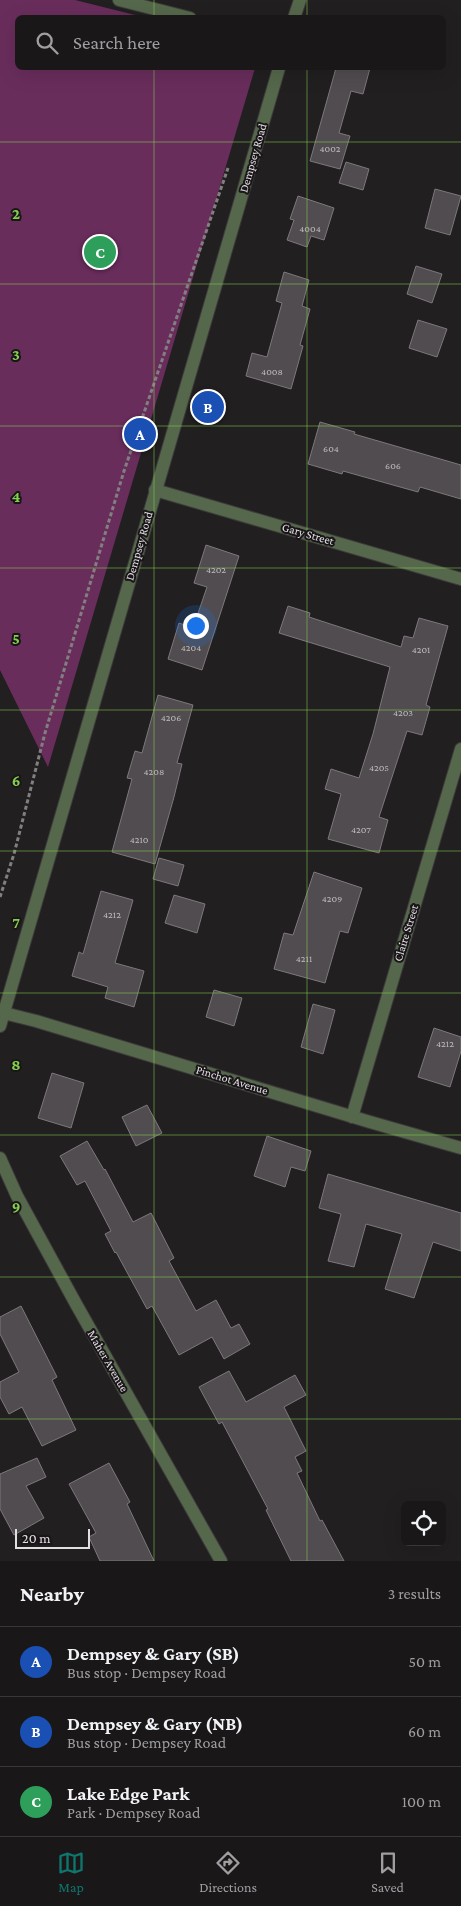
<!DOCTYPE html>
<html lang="en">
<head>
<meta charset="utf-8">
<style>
  :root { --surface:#1a1719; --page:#272426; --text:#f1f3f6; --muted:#9f9fa2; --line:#383638; --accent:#0f766e }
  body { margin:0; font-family:"Crimson Pro",serif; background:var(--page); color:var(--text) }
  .controls { position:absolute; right:15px; bottom:15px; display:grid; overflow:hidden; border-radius:8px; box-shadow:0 5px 20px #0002 }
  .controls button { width:45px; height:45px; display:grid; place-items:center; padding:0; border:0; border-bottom:1px solid var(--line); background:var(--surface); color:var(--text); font:25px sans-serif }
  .scale { position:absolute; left:15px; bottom:12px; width:75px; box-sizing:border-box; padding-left:5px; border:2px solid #e1dfe1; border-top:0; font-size:14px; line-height:18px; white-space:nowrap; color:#e1dfe1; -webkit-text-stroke:4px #191518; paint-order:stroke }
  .you { position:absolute; left:195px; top:625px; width:18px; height:18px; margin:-12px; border:4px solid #fff; border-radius:50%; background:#1a73e8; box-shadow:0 0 0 8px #1a73e833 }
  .badge { display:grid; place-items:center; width:32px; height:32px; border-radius:50%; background:var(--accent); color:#fff; font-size:16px; font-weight:700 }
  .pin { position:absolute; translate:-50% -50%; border:2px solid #fff; box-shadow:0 1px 5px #0006 }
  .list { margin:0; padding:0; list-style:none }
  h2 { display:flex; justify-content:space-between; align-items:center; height:65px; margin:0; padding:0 20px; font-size:21px }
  h2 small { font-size:16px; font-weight:400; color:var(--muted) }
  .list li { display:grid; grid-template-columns:32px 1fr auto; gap:15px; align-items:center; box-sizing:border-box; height:70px; padding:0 20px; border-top:1px solid var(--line) }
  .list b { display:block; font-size:19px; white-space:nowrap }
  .list p { margin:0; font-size:16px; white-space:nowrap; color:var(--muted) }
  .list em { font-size:16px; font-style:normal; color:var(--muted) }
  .icon { flex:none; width:28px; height:28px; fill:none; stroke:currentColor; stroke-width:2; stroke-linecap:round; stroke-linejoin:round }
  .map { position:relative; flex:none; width:461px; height:1561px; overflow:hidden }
  .search { position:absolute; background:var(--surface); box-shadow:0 5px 20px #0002; left:15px; right:15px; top:15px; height:55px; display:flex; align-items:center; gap:12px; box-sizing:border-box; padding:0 18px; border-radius:8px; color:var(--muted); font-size:19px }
  .sheet { height:275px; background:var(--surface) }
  nav { display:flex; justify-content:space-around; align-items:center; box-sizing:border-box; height:70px; border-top:1px solid var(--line); background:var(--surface); font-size:14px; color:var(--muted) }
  nav a { display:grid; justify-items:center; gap:2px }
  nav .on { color:var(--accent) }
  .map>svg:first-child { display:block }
</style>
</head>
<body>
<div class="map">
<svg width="461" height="1561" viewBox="0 0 461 1561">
  <rect width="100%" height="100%" fill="#221f21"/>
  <path fill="#692d5c" d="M 0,0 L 75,0 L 143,17 L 18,18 L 18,68 L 255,68 L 48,767 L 0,670 Z"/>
  <g fill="#504c4f" stroke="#7c787b">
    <path d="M 336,68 L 370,68 L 363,94 L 351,91 L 339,133 L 350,136 L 340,169 L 310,161 Z"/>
    <path d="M 346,162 L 369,169 L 363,190 L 339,183 Z"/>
    <path d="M 435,189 L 461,196 L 450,235 L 425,228 Z"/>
    <path d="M 298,196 L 334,208 L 324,240 L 311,236 L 307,247 L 287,240 L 294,220 L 290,219 Z"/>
    <path d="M 416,266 L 442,274 L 432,303 L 407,294 Z"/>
    <path d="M 284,272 L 309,280 L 302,306 L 310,309 L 300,345 L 303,346 L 291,389 L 246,376 L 252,353 L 267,357 L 282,303 L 276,301 Z"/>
    <path d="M 418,320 L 447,329 L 437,357 L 409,348 Z"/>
    <path d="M 320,422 L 355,432 L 354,434 L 461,465 L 461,499 L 420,487 L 418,492 L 343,471 L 342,474 L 308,464 Z"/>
    <path d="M 206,545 L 239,556 L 202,670 L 168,659 L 179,623 L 193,628 L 207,587 L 194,583 Z"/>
    <path d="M 288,606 L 310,613 L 309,617 L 401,647 L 404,636 L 413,638 L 419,618 L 448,626 L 426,705 L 430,707 L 422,735 L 407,731 L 379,817 L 388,820 L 379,853 L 328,839 L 341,794 L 325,789 L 331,769 L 359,778 L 373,734 L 390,667 L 279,633 Z"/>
    <path d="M 158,695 L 193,705 L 177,763 L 182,764 L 174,797 L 155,864 L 112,852 L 132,779 L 127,778 L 135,751 L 142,753 Z"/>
    <path d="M 159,858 L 184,865 L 178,886 L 153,879 Z"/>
    <path d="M 314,872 L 362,888 L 348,933 L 340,931 L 325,983 L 274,969 L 284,933 L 293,935 Z"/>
    <path d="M 101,891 L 133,900 L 115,963 L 144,971 L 134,1007 L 105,998 L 108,987 L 72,976 L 79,952 L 83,954 Z"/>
    <path d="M 174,895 L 205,904 L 197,933 L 165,923 Z"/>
    <path d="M 214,990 L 242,998 L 234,1026 L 206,1017 Z"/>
    <path d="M 313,1004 L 335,1010 L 323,1054 L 301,1047 Z"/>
    <path d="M 434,1028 L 461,1037 L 461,1051 L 450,1087 L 418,1077 Z"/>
    <path d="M 52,1073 L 84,1083 L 71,1128 L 38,1118 Z"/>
    <path d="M 147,1105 L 162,1133 L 136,1146 L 122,1117 Z"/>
    <path d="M 267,1136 L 311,1151 L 305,1171 L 291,1167 L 285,1187 L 254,1176 Z"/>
    <path d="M 87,1141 L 104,1170 L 105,1169 L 133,1222 L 151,1213 L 174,1258 L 169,1261 L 196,1311 L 216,1300 L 231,1328 L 239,1324 L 250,1344 L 224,1359 L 212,1337 L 179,1355 L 152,1306 L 147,1309 L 116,1252 L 115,1253 L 105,1234 L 111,1231 L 85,1181 L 77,1185 L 60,1156 Z"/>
    <path d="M 328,1174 L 461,1213 L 461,1251 L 433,1242 L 414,1298 L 385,1289 L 402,1234 L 366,1224 L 354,1267 L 328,1261 L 341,1214 L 319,1208 Z"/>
    <path d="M 21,1306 L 57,1377 L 52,1380 L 76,1430 L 42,1446 L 22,1407 L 9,1414 L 0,1397 L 0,1382 L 19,1372 L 0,1334 L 0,1317 Z"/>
    <path d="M 229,1371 L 246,1402 L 295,1375 L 306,1395 L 284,1407 L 306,1451 L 295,1457 L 302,1471 L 297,1473 L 320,1521 L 322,1520 L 344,1561 L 291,1561 L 266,1510 L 268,1509 L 222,1422 L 219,1424 L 199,1387 Z"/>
    <path d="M 37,1458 L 46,1477 L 26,1486 L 44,1518 L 14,1535 L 0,1509 L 0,1474 Z"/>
    <path d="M 109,1463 L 130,1502 L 127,1504 L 154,1561 L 100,1561 L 89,1537 L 96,1533 L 69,1484 Z"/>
  </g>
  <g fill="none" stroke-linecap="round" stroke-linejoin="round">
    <g stroke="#3d3a3c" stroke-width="14">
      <g id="street">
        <path d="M 119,0 L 190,18"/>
        <path d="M 294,18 L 300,0"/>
        <path d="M 155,490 L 461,579"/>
        <path d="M 0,1012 L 36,1021 L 370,1122 L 461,1148"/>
        <path d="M 0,1026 L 279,68"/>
        <path d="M 352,1117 L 461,749"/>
        <path d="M 0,1158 L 17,1196 L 76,1304 L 221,1561"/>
      </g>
    </g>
    <path stroke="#827f81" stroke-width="3" stroke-dasharray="4 2.5" stroke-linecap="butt" d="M 0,897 L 14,854 L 45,733 L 124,471 L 228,168"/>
    <use href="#street" stroke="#55684b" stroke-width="12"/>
  </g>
  <path fill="none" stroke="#84cf4d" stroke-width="1" stroke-opacity="0.55" d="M 154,0 L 154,18M 307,0 L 307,18M 154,68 L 154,1561M 307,68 L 307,1561M 0,142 L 461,142M 0,284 L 461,284M 0,426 L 461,426M 0,568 L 461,568M 0,710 L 461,710M 0,851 L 461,851M 0,993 L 461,993M 0,1135 L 461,1135M 0,1277 L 461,1277M 0,1419 L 461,1419"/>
  <g text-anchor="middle" stroke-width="4" stroke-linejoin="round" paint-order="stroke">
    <g font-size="10" fill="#bdbabc">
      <text x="330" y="152">4002</text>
      <text x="310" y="232">4004</text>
      <text x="272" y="375">4008</text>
      <text x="331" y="452">604</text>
      <text x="393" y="469">606</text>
      <text x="216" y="573">4202</text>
      <text x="191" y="651">4204</text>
      <text x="421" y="653">4201</text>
      <text x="403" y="716">4203</text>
      <text x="171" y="721">4206</text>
      <text x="379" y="771">4205</text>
      <text x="154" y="775">4208</text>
      <text x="361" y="833">4207</text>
      <text x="139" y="843">4210</text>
      <text x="332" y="902">4209</text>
      <text x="112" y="918">4212</text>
      <text x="304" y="962">4211</text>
      <text x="445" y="1047">4212</text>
    </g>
    <g font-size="12" fill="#e1dfe1" stroke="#191518">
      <text transform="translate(253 158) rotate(-74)" y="4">Dempsey Road</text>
      <text transform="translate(308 534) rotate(16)" y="4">Gary Street</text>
      <text transform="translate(139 546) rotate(-74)" y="4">Dempsey Road</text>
      <text transform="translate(406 933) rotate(-73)" y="4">Claire Street</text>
      <text transform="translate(232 1080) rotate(17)" y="4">Pinchot Avenue</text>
      <text transform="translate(108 1361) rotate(60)" y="4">Maher Avenue</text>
    </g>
  </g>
  <g font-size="16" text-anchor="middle" font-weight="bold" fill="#84cf4d" stroke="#191518" stroke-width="4" stroke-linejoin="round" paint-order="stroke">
    <text x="16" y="219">2</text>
    <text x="16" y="360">3</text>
    <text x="16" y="502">4</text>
    <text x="16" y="644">5</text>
    <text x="16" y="786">6</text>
    <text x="16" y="928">7</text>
    <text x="16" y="1070">8</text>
    <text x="16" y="1212">9</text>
  </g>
</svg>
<div class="controls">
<button><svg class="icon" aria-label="locate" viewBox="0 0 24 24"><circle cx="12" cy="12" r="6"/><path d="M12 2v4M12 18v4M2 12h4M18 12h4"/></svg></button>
</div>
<div class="scale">20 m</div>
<div class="you"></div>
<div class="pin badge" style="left:140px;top:434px;background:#1a4fb4">A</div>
<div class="pin badge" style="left:208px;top:407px;background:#1a4fb4">B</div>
<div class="pin badge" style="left:100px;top:252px;background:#2e9e5b">C</div>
<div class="search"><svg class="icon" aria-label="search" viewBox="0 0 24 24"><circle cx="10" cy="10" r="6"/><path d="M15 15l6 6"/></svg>Search here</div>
</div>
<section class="sheet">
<h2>Nearby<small>3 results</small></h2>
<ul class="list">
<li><span class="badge" style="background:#1a4fb4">A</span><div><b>Dempsey &amp; Gary (SB)</b><p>Bus stop · Dempsey Road</p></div><em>50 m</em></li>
<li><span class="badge" style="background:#1a4fb4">B</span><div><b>Dempsey &amp; Gary (NB)</b><p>Bus stop · Dempsey Road</p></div><em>60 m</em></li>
<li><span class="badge" style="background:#2e9e5b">C</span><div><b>Lake Edge Park</b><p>Park · Dempsey Road</p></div><em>100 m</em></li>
</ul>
</section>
<nav>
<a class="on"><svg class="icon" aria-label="map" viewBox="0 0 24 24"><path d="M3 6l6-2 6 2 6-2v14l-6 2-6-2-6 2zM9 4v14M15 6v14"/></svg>Map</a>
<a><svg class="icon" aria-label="directions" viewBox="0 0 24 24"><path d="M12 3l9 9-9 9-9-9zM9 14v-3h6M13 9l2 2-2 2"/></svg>Directions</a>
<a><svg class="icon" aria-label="saved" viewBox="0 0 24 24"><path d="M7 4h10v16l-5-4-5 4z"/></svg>Saved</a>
</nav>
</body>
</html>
